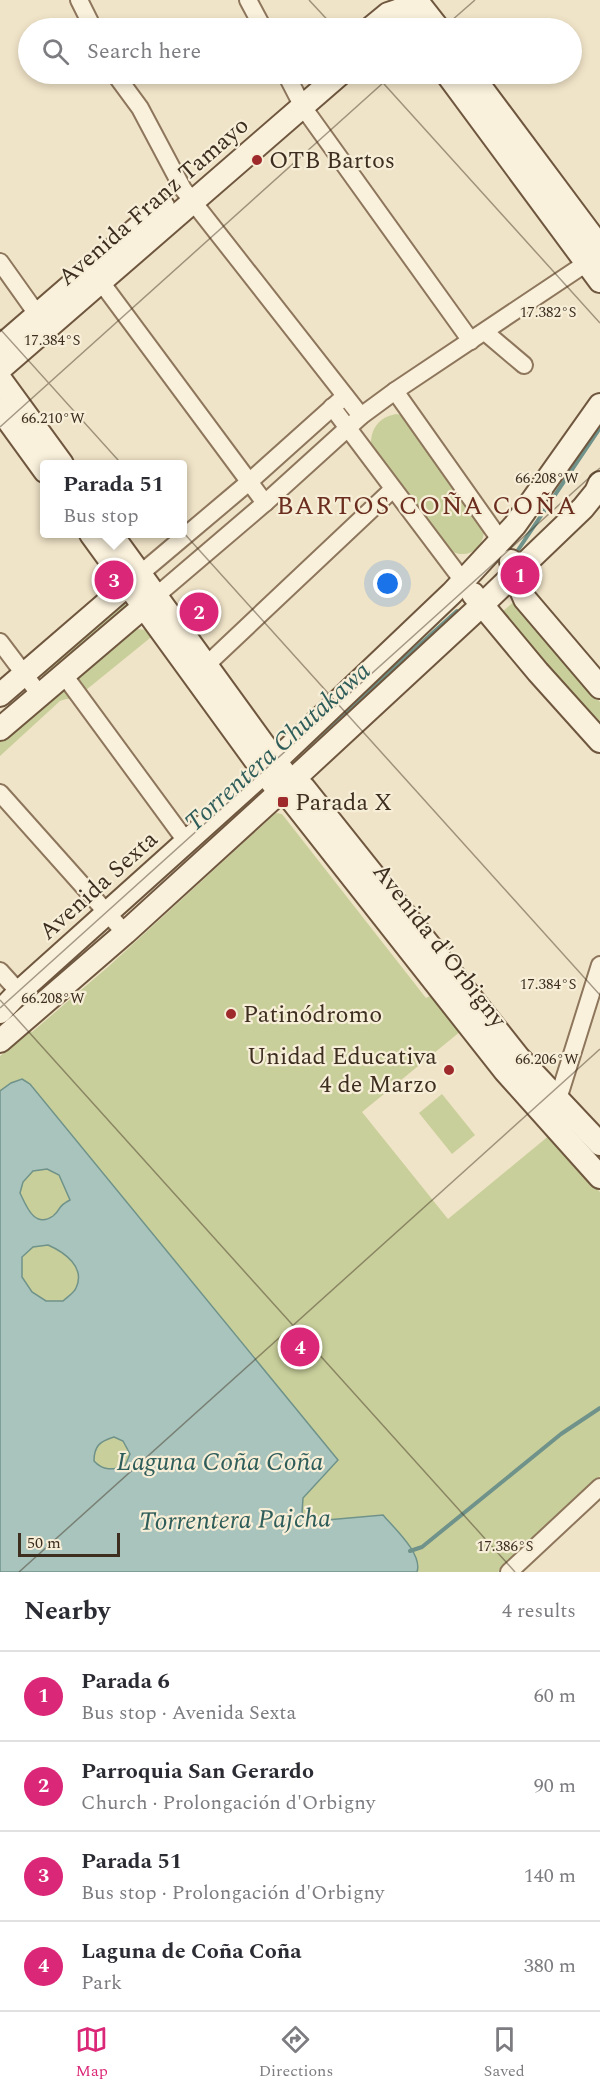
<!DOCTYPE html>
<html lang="en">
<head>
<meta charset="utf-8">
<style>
  :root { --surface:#fff; --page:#f2f2f3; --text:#2b2b33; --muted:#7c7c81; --line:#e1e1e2; --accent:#db2777 }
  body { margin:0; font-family:Spectral,serif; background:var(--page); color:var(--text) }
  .scale { position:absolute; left:18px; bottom:15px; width:102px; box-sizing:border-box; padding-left:6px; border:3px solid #3d2e20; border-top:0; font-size:16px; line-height:21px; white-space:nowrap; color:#3d2e20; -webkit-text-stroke:4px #f7eed8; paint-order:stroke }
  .you { position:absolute; left:388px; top:584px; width:21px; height:21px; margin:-15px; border:4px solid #fff; border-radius:50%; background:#1a73e8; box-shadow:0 0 0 9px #1a73e833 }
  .badge { display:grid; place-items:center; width:39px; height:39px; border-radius:50%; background:var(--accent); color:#fff; font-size:20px; font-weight:700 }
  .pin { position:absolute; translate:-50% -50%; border:3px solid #fff; box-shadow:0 2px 6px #0006 }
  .popup { position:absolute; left:40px; top:460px; width:147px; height:78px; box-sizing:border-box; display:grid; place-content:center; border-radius:6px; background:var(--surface); filter:drop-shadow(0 2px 4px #0005); font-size:20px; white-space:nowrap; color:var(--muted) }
  .popup b { font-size:22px; color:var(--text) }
  .popup::after { content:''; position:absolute; left:50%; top:100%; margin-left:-12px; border:12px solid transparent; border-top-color:var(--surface) }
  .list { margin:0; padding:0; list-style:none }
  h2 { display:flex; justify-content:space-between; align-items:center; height:78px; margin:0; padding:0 24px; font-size:26px }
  h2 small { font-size:20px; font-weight:400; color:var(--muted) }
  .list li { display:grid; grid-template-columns:39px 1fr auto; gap:18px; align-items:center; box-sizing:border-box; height:90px; padding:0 24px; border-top:2px solid var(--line) }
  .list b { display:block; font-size:22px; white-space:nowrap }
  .list p { margin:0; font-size:20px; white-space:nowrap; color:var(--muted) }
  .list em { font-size:20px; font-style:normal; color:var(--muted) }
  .icon { flex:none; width:33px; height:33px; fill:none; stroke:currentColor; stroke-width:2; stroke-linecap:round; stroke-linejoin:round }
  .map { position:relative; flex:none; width:600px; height:1572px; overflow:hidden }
  .search { position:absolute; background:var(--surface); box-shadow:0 3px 9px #0003; left:18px; right:18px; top:18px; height:66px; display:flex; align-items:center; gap:15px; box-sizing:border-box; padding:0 21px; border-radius:33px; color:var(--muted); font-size:22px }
  .sheet { height:438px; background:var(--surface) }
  nav { display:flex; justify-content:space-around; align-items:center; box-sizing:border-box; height:84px; border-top:2px solid var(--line); background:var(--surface); font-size:16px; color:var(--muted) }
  nav a { display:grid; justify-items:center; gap:3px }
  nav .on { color:var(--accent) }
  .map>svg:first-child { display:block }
</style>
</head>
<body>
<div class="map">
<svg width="600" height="1572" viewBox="0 0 600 1572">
  <rect width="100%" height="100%" fill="#f0e4c8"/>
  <g fill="#c9cf9b">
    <path d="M 396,414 L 402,415 L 484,532 C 482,551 467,559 450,551 L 371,446 C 370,429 379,417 396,414 Z"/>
    <path d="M 518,598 L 539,628 L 600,702 L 600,732 L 501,613 Z"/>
    <path d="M 123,600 L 128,608 L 46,678 L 42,676 L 40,671 Z"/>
    <path d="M 138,629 L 147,630 L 155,634 L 86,690 L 79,682 L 79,673 L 126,633 Z"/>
    <path d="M 63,689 L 68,691 L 75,699 L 66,699 L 60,701 L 0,756 L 0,742 L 59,690 Z"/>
    <path d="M 276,813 L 282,814 L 426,998 L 432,995 L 461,1031 L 362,1112 L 448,1219 L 551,1134 L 600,1192 L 600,1476 L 498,1572 L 0,1572 L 0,1056 L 29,1031 L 32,1032 L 109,966 Z"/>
    <path d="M 442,1094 L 475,1135 L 452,1154 L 419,1113 Z"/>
  </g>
  <path fill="#a9c4bc" stroke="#6f938a" stroke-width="1.5" fill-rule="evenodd" d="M 22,1079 L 30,1084 L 338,1460 L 303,1498 L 302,1513 L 315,1521 L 383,1515 C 394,1528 423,1554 417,1572 L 0,1572 L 0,1091 L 11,1083 ZM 47,1169 L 59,1175 L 70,1200 C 56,1207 62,1209 53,1216 C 34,1229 26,1205 20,1193 L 23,1182 L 33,1171 ZM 48,1245 C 64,1252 86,1267 76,1288 C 74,1293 67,1297 63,1301 L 46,1301 L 32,1292 L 22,1277 L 22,1257 L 33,1247 ZM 114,1437 L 123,1441 L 130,1454 L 125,1466 C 113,1470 103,1471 94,1461 C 94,1446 100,1441 114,1437 Z"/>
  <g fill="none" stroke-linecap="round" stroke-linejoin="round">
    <g stroke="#6f938a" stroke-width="4">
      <path d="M 518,550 L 600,428"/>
      <path d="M 304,749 L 457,611"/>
      <path d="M 33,996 L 78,954"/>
      <path d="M 13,1014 L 22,1007"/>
      <path d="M 0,1026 L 8,1019"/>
      <path d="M 410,1551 L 422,1547 L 561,1434 L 600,1408"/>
    </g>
    <g stroke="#8d765c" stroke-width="20">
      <g id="street">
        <path d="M 79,0 L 93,28"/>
        <path d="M 248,0 L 263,28"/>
        <path d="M 115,74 L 140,108 L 183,189 L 361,416"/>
        <path d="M 286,74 L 303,107 L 471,341"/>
        <path d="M 0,262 L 37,314"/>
        <path d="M 101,282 L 265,503"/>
        <path d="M 485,332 L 524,365"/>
        <path d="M 395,391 L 501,541"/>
        <path d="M 332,407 L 463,581"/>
        <path d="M 140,574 L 249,482 L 345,396"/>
        <path d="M 156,596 L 265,503 L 361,416 L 395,391 L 594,258"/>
        <path d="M 0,642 L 40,695"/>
        <path d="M 199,672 L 393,489"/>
        <path d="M 64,675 L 186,841"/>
        <path d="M 0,793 L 125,933"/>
        <path d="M 0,971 L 19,992"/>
        <path d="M 552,1105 L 558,1099 L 600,965"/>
        <path d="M 509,1572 L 600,1487"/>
      </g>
    </g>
    <g stroke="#6f573f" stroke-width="26">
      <g id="secondary">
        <path d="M 416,0 L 438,28"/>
        <path d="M 400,10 L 414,28"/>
        <path d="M 371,28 L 388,14 L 400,10 L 413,0"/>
        <path d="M 447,74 L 600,281"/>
        <path d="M 471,74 L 600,247"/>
        <path d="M 0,347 L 163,206"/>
        <path d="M 0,369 L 340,74"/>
        <path d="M 0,379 L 62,464"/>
        <path d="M 0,409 L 45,471"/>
        <path d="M 91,534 L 264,772 L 274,785 L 283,789 L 505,1071 L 600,1177"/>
        <path d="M 111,534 L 285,774 L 304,788 L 519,1058 L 600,1144"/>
        <path d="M 511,561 L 514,574 L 525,599 L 600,687"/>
        <path d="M 473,594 L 538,672 L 600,741"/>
        <path d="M 0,695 L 139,575"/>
        <path d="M 0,729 L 154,598"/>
        <path d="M 0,1012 L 19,992 L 264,772 L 452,593 L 515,525 L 600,405"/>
        <path d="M 0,1041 L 125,933 L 283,789 L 483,604 L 583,508 L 596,492 L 600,483"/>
      </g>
    </g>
    <use href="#street" stroke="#faf1dc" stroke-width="16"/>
    <use href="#secondary" stroke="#faf1dc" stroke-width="22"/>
  </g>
  <path fill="none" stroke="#3d2e20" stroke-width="1.5" stroke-opacity="0.45" d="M 309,0 L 335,28M 443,28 L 475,0M 375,74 L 600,323M 0,329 L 600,995M 0,427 L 393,74M 0,1000 L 515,1572M 0,1008 L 600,468M 19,1572 L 600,1049"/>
  <g fill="#9e2a2b" stroke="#f7eed8" stroke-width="2">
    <circle cx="257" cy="160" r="6"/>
    <rect x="277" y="796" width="12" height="12" rx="3"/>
    <circle cx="231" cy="1014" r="6"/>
    <circle cx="449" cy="1070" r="6"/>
  </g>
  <g text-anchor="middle" stroke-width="4.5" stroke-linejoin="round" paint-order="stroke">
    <g font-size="24" fill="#3d2e20" stroke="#f7eed8" text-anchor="start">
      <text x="269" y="168">OTB Bartos</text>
      <text x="295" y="810">Parada X</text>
      <text x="243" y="1022">Patinódromo</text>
      <text x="437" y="1064" text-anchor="end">Unidad Educativa<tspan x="437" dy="28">4 de Marzo</tspan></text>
    </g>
    <g font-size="24" fill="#3d2e20" stroke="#f7eed8">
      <text transform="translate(153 201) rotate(-41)" y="8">Avenida Franz Tamayo</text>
      <text transform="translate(98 885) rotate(-42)" y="8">Avenida Sexta</text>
      <text transform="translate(440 945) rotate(52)" y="8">Avenida d'Orbigny</text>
    </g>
    <g font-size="26" letter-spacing="1.5" fill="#6b2e1e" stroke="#f7eed8">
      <text x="427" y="514">BARTOS COÑA COÑA</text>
    </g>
    <g font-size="26" font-style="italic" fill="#2f5d5a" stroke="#f7eed8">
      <text transform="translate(277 746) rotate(-42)" y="9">Torrentera Chutakawa</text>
      <text x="220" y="1470">Laguna Coña Coña</text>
      <text transform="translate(235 1519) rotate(-1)" y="9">Torrentera Pajcha</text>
    </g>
  </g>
  <g font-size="15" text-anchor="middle" fill="#3d2e20" stroke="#f7eed8" stroke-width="4.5" stroke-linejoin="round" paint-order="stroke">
    <text x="548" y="317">17.382°S</text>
    <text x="52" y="345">17.384°S</text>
    <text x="53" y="423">66.210°W</text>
    <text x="547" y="483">66.208°W</text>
    <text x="548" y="989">17.384°S</text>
    <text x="53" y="1003">66.208°W</text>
    <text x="547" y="1064">66.206°W</text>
    <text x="505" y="1551">17.386°S</text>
  </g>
</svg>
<div class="scale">50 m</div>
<div class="you"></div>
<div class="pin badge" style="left:520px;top:575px">1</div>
<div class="pin badge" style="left:199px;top:612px">2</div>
<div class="pin badge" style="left:114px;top:580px">3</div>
<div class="popup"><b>Parada 51</b>Bus stop</div>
<div class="pin badge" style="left:300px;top:1347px">4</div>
<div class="search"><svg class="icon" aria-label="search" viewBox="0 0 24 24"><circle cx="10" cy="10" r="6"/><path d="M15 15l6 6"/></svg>Search here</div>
</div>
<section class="sheet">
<h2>Nearby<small>4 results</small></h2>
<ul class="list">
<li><span class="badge">1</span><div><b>Parada 6</b><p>Bus stop · Avenida Sexta</p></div><em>60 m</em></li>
<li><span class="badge">2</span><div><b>Parroquia San Gerardo</b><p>Church · Prolongación d'Orbigny</p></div><em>90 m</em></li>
<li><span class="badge">3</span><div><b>Parada 51</b><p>Bus stop · Prolongación d'Orbigny</p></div><em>140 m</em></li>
<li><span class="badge">4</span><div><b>Laguna de Coña Coña</b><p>Park</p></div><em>380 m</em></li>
</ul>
</section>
<nav>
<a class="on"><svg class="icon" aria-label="map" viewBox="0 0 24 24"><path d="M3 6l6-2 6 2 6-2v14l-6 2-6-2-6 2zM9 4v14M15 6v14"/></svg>Map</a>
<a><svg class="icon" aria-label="directions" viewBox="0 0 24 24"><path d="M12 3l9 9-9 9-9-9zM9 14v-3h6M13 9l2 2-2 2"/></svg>Directions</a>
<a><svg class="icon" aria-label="saved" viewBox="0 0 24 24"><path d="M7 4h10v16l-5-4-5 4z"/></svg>Saved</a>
</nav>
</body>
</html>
